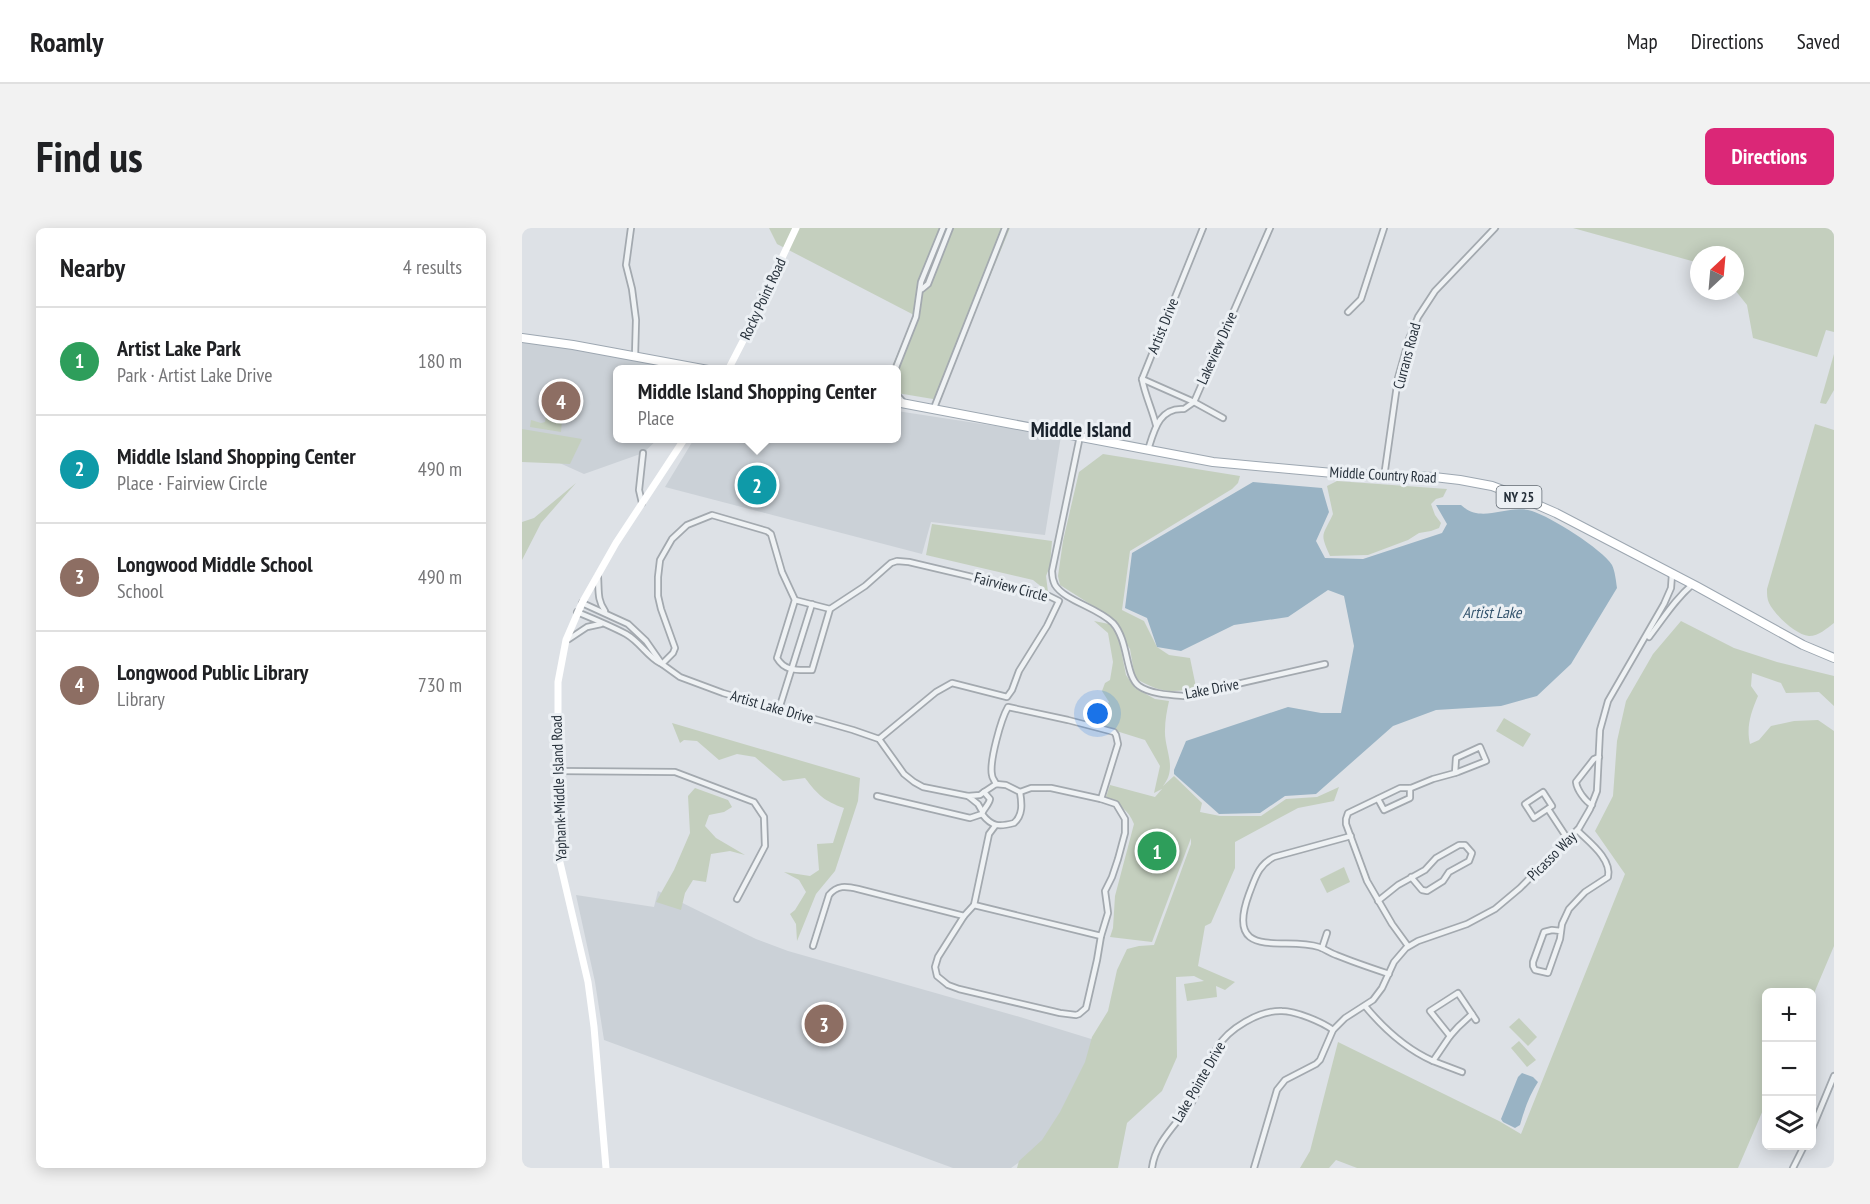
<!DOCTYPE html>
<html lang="en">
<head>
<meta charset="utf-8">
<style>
  :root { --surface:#fff; --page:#f2f2f2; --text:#202124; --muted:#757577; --line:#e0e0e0; --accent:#db2777 }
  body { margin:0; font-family:"PT Sans Narrow",sans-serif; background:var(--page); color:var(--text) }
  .controls { position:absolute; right:18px; bottom:18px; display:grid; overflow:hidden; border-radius:9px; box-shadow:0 3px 15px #0003 }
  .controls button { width:54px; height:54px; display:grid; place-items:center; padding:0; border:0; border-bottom:2px solid var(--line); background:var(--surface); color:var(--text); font:30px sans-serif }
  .compass { position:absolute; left:1168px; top:18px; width:54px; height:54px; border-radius:50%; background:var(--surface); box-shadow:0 3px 15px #0003; rotate:26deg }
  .you { position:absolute; left:576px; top:486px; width:21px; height:21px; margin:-15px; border:4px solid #fff; border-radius:50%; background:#1a73e8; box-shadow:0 0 0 9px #1a73e833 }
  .badge { display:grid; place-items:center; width:39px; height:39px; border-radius:50%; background:var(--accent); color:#fff; font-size:20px; font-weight:700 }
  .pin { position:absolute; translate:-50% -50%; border:3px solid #fff; box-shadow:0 2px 6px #0006 }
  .popup { position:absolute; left:91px; top:137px; width:288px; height:78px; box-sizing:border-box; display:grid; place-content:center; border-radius:9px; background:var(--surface); filter:drop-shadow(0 2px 4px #0005); font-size:20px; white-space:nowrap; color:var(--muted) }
  .popup b { font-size:22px; color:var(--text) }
  .popup::after { content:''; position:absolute; left:50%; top:100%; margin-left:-12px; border:12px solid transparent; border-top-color:var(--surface) }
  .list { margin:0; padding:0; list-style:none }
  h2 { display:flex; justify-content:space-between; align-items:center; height:78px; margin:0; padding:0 24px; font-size:26px }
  h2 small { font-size:20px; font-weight:400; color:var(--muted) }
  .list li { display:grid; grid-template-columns:39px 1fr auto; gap:18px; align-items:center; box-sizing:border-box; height:108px; padding:0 24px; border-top:2px solid var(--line) }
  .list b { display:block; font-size:22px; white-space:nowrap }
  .list p { margin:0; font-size:20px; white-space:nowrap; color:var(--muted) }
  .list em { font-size:20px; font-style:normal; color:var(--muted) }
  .icon { flex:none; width:33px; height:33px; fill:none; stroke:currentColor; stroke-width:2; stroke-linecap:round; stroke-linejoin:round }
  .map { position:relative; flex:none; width:1312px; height:940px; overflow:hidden; border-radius:9px }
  header { display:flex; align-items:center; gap:36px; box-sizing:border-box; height:84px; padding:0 30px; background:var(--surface); border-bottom:2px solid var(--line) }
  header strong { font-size:28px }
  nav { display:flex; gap:33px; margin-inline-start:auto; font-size:21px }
  .intro { display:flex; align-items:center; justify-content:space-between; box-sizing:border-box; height:144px; padding:0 36px }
  h1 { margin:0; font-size:42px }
  .button { padding:15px 27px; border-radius:9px; background:var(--accent); color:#fff; font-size:21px; font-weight:700 }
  main { display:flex; gap:36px; padding:0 36px }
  aside { flex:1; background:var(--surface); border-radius:9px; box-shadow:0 3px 15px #0003 }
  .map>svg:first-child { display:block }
</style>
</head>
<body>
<header>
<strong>Roamly</strong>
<nav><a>Map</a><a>Directions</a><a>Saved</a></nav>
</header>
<div class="intro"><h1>Find us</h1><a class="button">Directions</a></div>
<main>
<aside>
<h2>Nearby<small>4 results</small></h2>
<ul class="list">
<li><span class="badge" style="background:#2e9e5b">1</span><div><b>Artist Lake Park</b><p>Park · Artist Lake Drive</p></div><em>180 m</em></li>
<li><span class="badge" style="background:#0f9aa8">2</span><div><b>Middle Island Shopping Center</b><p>Place · Fairview Circle</p></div><em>490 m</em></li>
<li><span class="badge" style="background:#8d6e63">3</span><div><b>Longwood Middle School</b><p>School</p></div><em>490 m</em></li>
<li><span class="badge" style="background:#8d6e63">4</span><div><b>Longwood Public Library</b><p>Library</p></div><em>730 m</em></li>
</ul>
</aside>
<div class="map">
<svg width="1312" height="940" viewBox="0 0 1312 940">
  <rect width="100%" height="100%" fill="#dde1e6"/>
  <g fill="#cbd1d7">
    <path d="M 0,112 L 172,141 L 95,142 L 95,210 L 136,211 L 121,225 L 62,246 L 0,218 Z"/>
    <path d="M 375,183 L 539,208 L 523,307 L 409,294 L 400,326 L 143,259 L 172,211 L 374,210 Z"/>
    <path d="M 136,663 L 234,711 L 266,723 L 498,789 L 592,818 L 603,827 L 506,928 L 489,940 L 431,940 L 82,812 L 73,754 L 54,667 L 132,679 Z"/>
  </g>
  <g fill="#c4cfbe">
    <path d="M 247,0 L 488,0 L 417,172 L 375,165 L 374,142 L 369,141 L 392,87 L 255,16 Z"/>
    <path d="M 1051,0 L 1312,0 L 1312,104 L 1304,102 L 1295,129 L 1231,110 L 1225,77 L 1213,62 L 1213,27 L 1177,27 L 1177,35 Z"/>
    <path d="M 1312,126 L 1312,162 L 1304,176 L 1298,175 Z"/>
    <path d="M 25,183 L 33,184 L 32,191 L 40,192 L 39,204 L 8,199 L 9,192 L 19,195 L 23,194 Z"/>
    <path d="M 1293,196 L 1312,202 L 1312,395 C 1305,400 1297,408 1287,408 C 1274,407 1252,386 1247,375 C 1245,371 1245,366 1245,361 Z"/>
    <path d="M 0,201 L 60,211 L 48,236 L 0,234 Z"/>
    <path d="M 581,226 L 718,248 L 716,255 L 710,261 L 608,323 L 600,382 L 622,393 L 635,419 L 647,427 L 668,430 L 674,459 C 651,467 634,463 613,450 L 608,421 L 587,388 L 538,357 L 536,348 L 541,313 L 557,244 Z"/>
    <path d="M 815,253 L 925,261 L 921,269 L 914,271 L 909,276 L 913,287 L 919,295 L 917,300 L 909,303 L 897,305 L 886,312 L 846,327 L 808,328 C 797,304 801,308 811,286 L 805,258 Z"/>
    <path d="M 54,255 L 19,295 L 0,332 L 0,294 L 12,290 Z"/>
    <path d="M 410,296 L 530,313 L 528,338 L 524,348 L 526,364 L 511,352 L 404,327 Z"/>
    <path d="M 572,393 L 587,396 L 596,407 L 604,447 L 613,460 L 633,471 L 647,473 C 645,482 643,492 643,502 C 642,522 656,539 641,558 L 652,548 L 680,575 L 678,584 L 698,588 L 739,588 L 764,571 L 795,569 L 817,559 L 812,573 L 776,580 L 713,614 L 713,640 L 689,695 L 683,698 L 676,738 L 713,754 L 703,762 L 694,758 L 695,769 L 665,773 L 662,756 L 682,753 L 672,748 L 654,749 L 655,829 L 640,863 L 605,895 L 596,940 L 495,940 L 497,933 L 520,912 L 538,884 L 563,834 L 570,809 L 586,783 L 595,742 L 605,721 L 617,718 L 632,717 L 669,616 L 669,610 L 630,714 L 588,709 L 591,700 L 593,668 L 612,596 C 606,581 597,577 584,569 L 588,557 L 633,569 L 640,561 L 632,565 L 638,538 L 623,512 L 572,496 L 576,488 L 587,474 L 580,463 L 583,455 L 588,452 L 591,434 L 586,405 Z"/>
    <path d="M 1159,393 L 1212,420 L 1255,434 L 1312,448 L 1312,478 L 1297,464 L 1264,465 L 1259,455 L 1230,445 L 1229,458 L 1236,468 C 1229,484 1224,499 1228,516 L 1237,512 L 1249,498 L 1272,493 L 1296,492 L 1312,503 L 1312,718 L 1290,770 L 1290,764 L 1244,764 L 1244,875 L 1216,940 L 835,940 L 814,932 L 807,940 L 778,940 L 788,923 L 816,814 L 977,893 L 999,906 L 1103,646 L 1073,603 L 1091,568 L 1095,513 L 1104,473 L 1131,426 Z"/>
    <path d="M 982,490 L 1009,506 L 1001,519 L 974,503 Z"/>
    <path d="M 150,495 L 338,550 L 336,573 L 313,643 L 294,666 L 275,713 L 274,696 L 268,686 L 273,682 L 284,664 L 277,652 L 262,644 L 288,648 L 297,642 L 295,616 L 311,615 L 322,580 C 302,573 296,567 283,550 L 261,553 L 233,529 L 215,526 L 197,532 L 175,513 L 162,512 L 158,515 Z"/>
    <path d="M 173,560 L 206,572 L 210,579 L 202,584 L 187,587 L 183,598 L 194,610 L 223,627 L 208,623 L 189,626 L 184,654 L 171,652 L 163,665 L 159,682 L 134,674 L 152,642 L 168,605 L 166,568 Z"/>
    <path d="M 822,639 L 828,654 L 805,665 L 798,651 Z"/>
    <path d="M 997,790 L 1015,809 L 1006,818 L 987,799 Z"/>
    <path d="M 997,813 L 1014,832 L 1005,839 L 989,820 Z"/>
  </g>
  <g fill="#99b3c4">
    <path d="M 731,254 L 800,260 L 807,284 L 794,313 L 803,330 L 841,331 L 920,305 L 925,296 L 914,277 L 939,277 C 960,297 985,275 1010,283 C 1029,289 1080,321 1090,337 C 1093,343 1094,353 1095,360 L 1049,436 L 1015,468 L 979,478 L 914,482 L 871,498 L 794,566 L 763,568 L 738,585 L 697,586 L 652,546 L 652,542 L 664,513 L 766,479 L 799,485 L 819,485 L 832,418 L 822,368 L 806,362 L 766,389 L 712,397 L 659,423 L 635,419 L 625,390 L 603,380 L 610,325 Z"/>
    <path d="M 1000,845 L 1011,849 L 1016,854 C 1008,866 1002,882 998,897 L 993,900 L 981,894 L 979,891 L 996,849 Z"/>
  </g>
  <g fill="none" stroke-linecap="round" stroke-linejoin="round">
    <g stroke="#a3a9af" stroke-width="8">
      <g id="street">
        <path d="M 109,0 L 104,37 L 110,61 L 114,92 L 113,128"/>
        <path d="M 400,61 L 406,56 L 428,0"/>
        <path d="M 826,84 L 839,71 L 862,0"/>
        <path d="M 373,142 L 394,89 L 399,54 L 421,0"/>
        <path d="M 620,151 L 672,174 L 701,190"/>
        <path d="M 374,166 L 382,175"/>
        <path d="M 412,180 L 483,0"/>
        <path d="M 634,197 C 630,181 623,167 620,151 L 681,0"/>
        <path d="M 558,208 L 530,343 C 530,348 531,353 533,357 C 543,373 575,379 591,395 C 607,413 603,448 617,458 C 628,466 649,467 662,468 L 803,436"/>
        <path d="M 626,222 C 632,203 637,179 662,181 L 672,174 L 748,0"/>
        <path d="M 862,249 L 876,150 L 887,111 L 896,89 L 913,63 L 973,0"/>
        <path d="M 120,275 L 117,262 L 121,225"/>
        <path d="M 76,349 C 77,362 75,372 83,383"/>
        <path d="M 273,372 L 308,381"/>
        <path d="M 60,375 L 106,396 L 124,413 L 140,436 L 158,449 L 201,465 L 331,502 L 357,511 L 382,546 L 392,554 L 401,559 L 446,568"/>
        <path d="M 55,384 C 72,391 89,398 104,406 C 118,414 125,428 138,435"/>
        <path d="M 1127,409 C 1141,391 1153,371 1171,356"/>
        <path d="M 47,411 L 65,399 L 79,396"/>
        <path d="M 140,436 L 151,425 L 153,420 L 139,381 L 136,368 L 136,349 L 138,332 L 150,311 L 165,297 L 190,287 L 245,303 L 249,306 L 260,344 L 273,372 L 255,430 C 263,444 276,442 290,442 L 308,381 L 343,358 L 369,335 L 375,333 L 387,334 L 514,364 L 527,368 L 537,373 L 525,398 L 497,443 L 490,462 L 485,469 L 430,455 L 414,464 L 357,511"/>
        <path d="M 257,481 L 290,376"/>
        <path d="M 36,543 L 153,544 L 232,574 L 242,589 L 243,618 L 215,671"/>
        <path d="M 474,556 C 473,553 470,550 470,547 C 467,534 479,491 486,479 L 546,492 L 592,504 L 594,507 L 596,516 L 579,571"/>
        <path d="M 474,556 L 484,557 L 498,564 C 500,576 501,587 492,595 C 477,599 470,599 460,586 C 461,581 467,577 468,571 L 462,564 Z"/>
        <path d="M 1021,564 L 1030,578 L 1012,590 L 1003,576 Z"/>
        <path d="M 355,568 L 448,590 L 460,586"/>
        <path d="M 856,571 L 862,582 L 888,570 L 888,560"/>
        <path d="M 1070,577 C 1063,573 1055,562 1054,554 L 1072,531 L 1077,529"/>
        <path d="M 1026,581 L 1047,613"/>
        <path d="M 460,583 L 456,576 L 446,568 L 458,567 L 462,564"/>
        <path d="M 473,598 L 467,606 L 452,677 L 442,688 L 416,729 L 413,739 L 415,748 L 426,757 L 437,761 L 538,785 L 554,787 L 557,786 L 564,780 L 575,732 L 579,708 L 586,685 L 583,663 L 590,649 L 596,631 L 603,605 L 603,591 L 594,576 L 579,571 L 529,560 L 509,560 L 498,564"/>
        <path d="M 829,608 L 752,629 C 736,637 733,651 727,666 C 702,734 762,708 797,719 C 803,721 808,725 814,727 C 831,734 849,740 867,746"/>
        <path d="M 856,673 L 876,657 L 903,642 L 914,630 L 937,617 L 943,617 L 950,625 L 947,633 L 927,644 L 921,653 L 905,663 L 900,662 L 889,649"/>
        <path d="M 452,677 L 579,708"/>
        <path d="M 1039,703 L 1030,702 L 1022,704 L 1011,734 L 1011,738 L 1013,742 L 1026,745 L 1038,711 L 1040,696 L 1047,681 L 1063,664 L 1086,649 C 1090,631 1067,614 1056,603"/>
        <path d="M 291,718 L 307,667 C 315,657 324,658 336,661 L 442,688"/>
        <path d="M 886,718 L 870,696 L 845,653 L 824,596 L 824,591 L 826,585 L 878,560 L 889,560 L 911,551 L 933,545 L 936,544 L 964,533 L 958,519 L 934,530 L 933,545"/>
        <path d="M 800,720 L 805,705"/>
        <path d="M 843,778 C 862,801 884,821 911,833 L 928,808 L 908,783 L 936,765 L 954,792"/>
        <path d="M 928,808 L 936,799 L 950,786"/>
        <path d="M 911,833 L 940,844"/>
        <path d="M 1290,901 L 1312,848"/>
        <path d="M 630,940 C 633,914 656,895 670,874 C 680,857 685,838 695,820 C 706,801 737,782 760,783 C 774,783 800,794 811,802"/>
        <path d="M 732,940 L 755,862 L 763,852 L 794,836 L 798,832 L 811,802 L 823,790 L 851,772 L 860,760 L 872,734 L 884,720 L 896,713 L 945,696 L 973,681 L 998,660 L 1057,600 L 1068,581 L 1075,563 L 1078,502 L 1086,473 L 1142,376 L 1149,360 L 1150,346"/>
        <path d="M 1271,940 L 1282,918"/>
      </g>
    </g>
    <g stroke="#9da7b1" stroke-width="10">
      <g id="primary">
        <path d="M 0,110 L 51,117 L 186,142"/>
        <path d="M 374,174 L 691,234 L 822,246 L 912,249 L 938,252 L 970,258 L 986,264 L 1034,285 L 1174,358 L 1281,417 L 1312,430"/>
      </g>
    </g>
    <use href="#street" stroke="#eff2f4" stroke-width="4.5"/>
    <g stroke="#fff" stroke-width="7">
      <path d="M 206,142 L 223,109 L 274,0"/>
      <path d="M 84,940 L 72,799 L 66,754 L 36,626 L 36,454 L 44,412 L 60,375 L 94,315 L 163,210"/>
    </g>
    <use href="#primary" stroke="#fff" stroke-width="8"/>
  </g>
  <g text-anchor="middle" stroke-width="6" stroke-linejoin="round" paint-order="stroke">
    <rect fill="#ecf0f4" stroke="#626a72" stroke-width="1.5" x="974.5" y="258" width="45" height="22" rx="4.5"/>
    <g font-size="14" font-weight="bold" fill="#27313b">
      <text x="997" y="274">NY 25</text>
    </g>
    <g font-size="15" fill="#27313b" stroke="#ecf0f4">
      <text transform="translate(241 71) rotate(-65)" y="5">Rocky Point Road</text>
      <text transform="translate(641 98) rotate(-68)" y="5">Artist Drive</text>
      <text transform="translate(695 120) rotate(-66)" y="5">Lakeview Drive</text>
      <text transform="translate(885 128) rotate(-75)" y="5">Currans Road</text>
      <text transform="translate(861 247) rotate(3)" y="5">Middle Country Road</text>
      <text transform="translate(489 359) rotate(15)" y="5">Fairview Circle</text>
      <text transform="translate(690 461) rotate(-11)" y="5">Lake Drive</text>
      <text transform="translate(250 479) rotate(16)" y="5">Artist Lake Drive</text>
      <text transform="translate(37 560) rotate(-92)" y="5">Yaphank-Middle Island Road</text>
      <text transform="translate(1030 628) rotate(-45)" y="5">Picasso Way</text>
      <text transform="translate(677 854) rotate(-60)" y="5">Lake Pointe Drive</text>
    </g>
    <g font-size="16" font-style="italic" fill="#34546d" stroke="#ecf0f4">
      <text x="970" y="390">Artist Lake</text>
    </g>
    <g font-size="21" font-weight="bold" fill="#19222c" stroke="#ecf0f4">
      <text x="559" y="209">Middle Island</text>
    </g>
  </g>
</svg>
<div class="controls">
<button>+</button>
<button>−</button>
<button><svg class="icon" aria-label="layers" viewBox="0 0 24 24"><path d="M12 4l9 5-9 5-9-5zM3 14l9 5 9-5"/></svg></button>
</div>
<svg class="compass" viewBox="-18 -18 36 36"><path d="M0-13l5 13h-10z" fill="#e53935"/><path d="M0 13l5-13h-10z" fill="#757577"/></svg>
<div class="you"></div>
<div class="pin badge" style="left:635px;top:623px;background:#2e9e5b">1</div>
<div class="pin badge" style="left:235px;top:257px;background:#0f9aa8">2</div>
<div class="popup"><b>Middle Island Shopping Center</b>Place</div>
<div class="pin badge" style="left:302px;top:796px;background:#8d6e63">3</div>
<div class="pin badge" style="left:39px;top:173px;background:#8d6e63">4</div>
</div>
</main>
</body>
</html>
